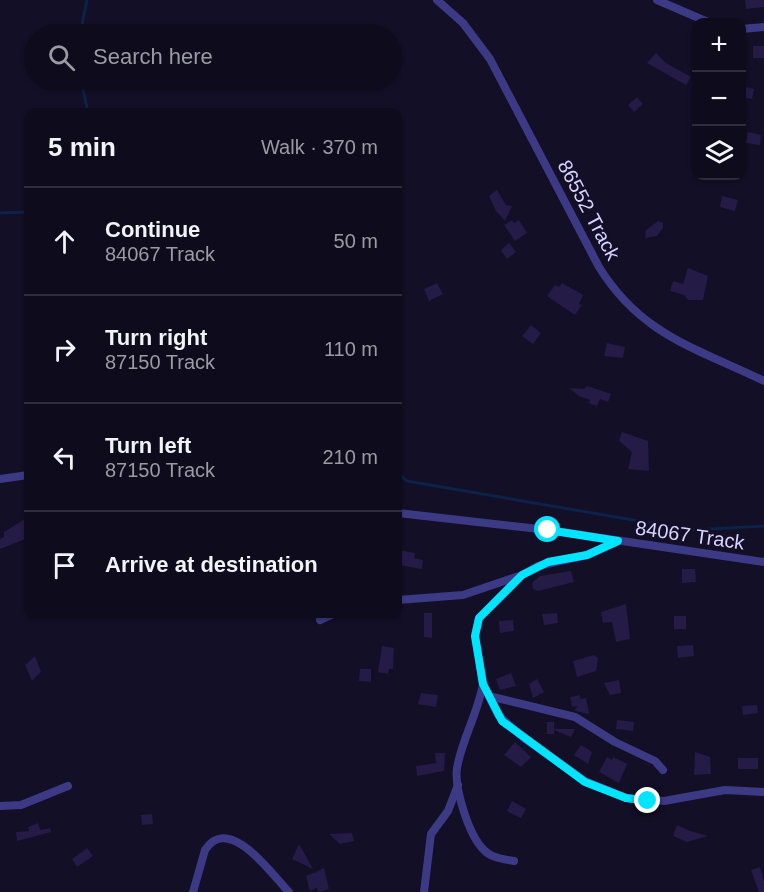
<!DOCTYPE html>
<html lang="en">
<head>
<meta charset="utf-8">
<style>
  :root { --surface:#0e0b1c; --page:#171425; --text:#f1f3f6; --muted:#9b9ba3; --line:#2e2b3b }
  body { margin:0; font-family:Helvetica,sans-serif; background:var(--page); color:var(--text) }
  .controls { position:absolute; right:18px; top:18px; display:grid; overflow:hidden; border-radius:12px; box-shadow:0 2px 4px #0004 }
  .controls button { width:54px; height:54px; display:grid; place-items:center; padding:0; border:0; border-bottom:2px solid var(--line); background:var(--surface); color:var(--text); font:30px sans-serif }
  .stop { position:absolute; width:18px; height:18px; margin:-14px; border:4px solid #00e5ff; border-radius:50%; background:#fff }
  .stop.end { background:#00e5ff; border-color:#fff; box-shadow:0 2px 6px #0008 }
  .list { margin:0; padding:0; list-style:none }
  h2 { display:flex; justify-content:space-between; align-items:center; height:78px; margin:0; padding:0 24px; font-size:26px }
  h2 small { font-size:20px; font-weight:400; color:var(--muted) }
  .list li { display:grid; grid-template-columns:39px 1fr auto; gap:18px; align-items:center; box-sizing:border-box; height:108px; padding:0 24px; border-top:2px solid var(--line) }
  .list b { display:block; font-size:22px; white-space:nowrap }
  .list p { margin:0; font-size:20px; white-space:nowrap; color:var(--muted) }
  .list em { font-size:20px; font-style:normal; color:var(--muted) }
  .icon { flex:none; width:33px; height:33px; fill:none; stroke:currentColor; stroke-width:2; stroke-linecap:round; stroke-linejoin:round }
  .map { position:relative; flex:none; width:764px; height:892px; overflow:hidden }
  .search { position:absolute; background:var(--surface); box-shadow:0 2px 4px #0004; left:24px; top:24px; width:378px; height:66px; display:flex; align-items:center; gap:15px; box-sizing:border-box; padding:0 21px; border-radius:33px; color:var(--muted); font-size:22px }
  .panel { position:absolute; background:var(--surface); box-shadow:0 2px 4px #0004; left:24px; top:108px; width:378px; height:510px; border-radius:12px }
  .map>svg:first-child { display:block }
</style>
</head>
<body>
<div class="map">
<svg width="764" height="892" viewBox="0 0 764 892">
  <rect width="100%" height="100%" fill="#130f26"/>
  <g fill="none" stroke-linecap="round" stroke-linejoin="round">
    <g stroke="#0c2248" stroke-width="3">
      <path d="M 80,34 L 87,0"/>
      <path d="M 81,80 L 88,112"/>
      <path d="M 0,213 L 28,212"/>
      <path d="M 398,473 L 407,481 L 691,530 L 764,526"/>
    </g>
  </g>
  <g fill="#241b47">
    <path d="M 745,0 L 764,0 L 764,7 L 746,9 Z"/>
    <rect x="753" y="46" width="11" height="12"/>
    <path d="M 656,53 L 666,63 L 691,77 L 686,85 L 647,63 Z"/>
    <path d="M 741,86 L 754,89 L 752,99 L 741,97 Z"/>
    <path d="M 637,97 L 643,104 L 634,112 L 628,105 Z"/>
    <path d="M 748,132 L 761,135 L 760,145 L 746,143 Z"/>
    <path d="M 497,190 L 506,205 L 512,206 L 505,221 L 496,211 L 489,196 Z"/>
    <path d="M 722,196 L 738,200 L 735,211 L 720,207 Z"/>
    <path d="M 512,220 L 514,223 L 519,220 L 527,233 L 515,241 L 504,225 Z"/>
    <path d="M 658,221 L 663,223 L 663,228 L 657,236 L 645,238 L 646,230 Z"/>
    <path d="M 509,243 L 516,252 L 507,259 L 501,250 Z"/>
    <path d="M 688,268 L 708,276 L 703,300 L 688,300 L 684,295 L 670,291 L 673,281 L 683,284 Z"/>
    <path d="M 437,283 L 443,294 L 429,301 L 424,289 Z"/>
    <path d="M 562,283 L 583,295 L 579,304 L 582,305 L 575,315 L 547,296 L 555,285 L 559,287 Z"/>
    <path d="M 531,325 L 541,333 L 533,344 L 522,336 Z"/>
    <path d="M 607,343 L 625,347 L 623,358 L 604,356 Z"/>
    <path d="M 587,386 L 611,394 L 608,402 L 600,399 L 597,406 L 589,403 L 590,400 L 579,396 L 569,388 L 584,389 Z"/>
    <path d="M 622,432 L 648,441 L 649,471 L 628,469 L 632,452 L 619,441 Z"/>
    <path d="M 28,517 L 28,538 L 0,549 L 0,539 L 4,537 L 4,532 Z"/>
    <path d="M 399,550 L 415,553 L 414,558 L 423,560 L 422,569 L 398,565 Z"/>
    <path d="M 682,569 L 695,569 L 696,582 L 682,583 Z"/>
    <path d="M 571,571 L 574,582 L 538,591 L 533,589 L 532,583 L 540,576 Z"/>
    <path d="M 626,604 L 630,639 L 616,642 L 612,622 L 603,623 L 601,612 Z"/>
    <path d="M 424,613 L 432,613 L 432,638 L 424,637 Z"/>
    <path d="M 557,613 L 558,623 L 544,625 L 542,614 Z"/>
    <rect x="674" y="616" width="12" height="13"/>
    <path d="M 513,620 L 514,631 L 500,633 L 499,621 Z"/>
    <path d="M 693,645 L 694,656 L 678,658 L 677,646 Z"/>
    <path d="M 382,646 L 394,648 L 393,669 L 389,669 L 388,674 L 378,672 Z"/>
    <path d="M 594,655 L 598,658 L 596,671 L 577,677 L 573,661 Z"/>
    <path d="M 35,656 L 41,672 L 32,681 L 25,665 Z"/>
    <path d="M 360,669 L 371,669 L 371,682 L 359,681 Z"/>
    <path d="M 511,673 L 516,686 L 500,690 L 496,679 Z"/>
    <path d="M 537,679 L 544,692 L 533,698 L 529,684 Z"/>
    <path d="M 619,680 L 621,693 L 610,695 L 604,683 Z"/>
    <path d="M 421,693 L 438,695 L 436,707 L 418,704 Z"/>
    <path d="M 580,695 L 580,699 L 586,698 L 589,714 L 575,711 L 577,706 L 572,707 L 570,697 Z"/>
    <path d="M 757,705 L 758,713 L 743,715 L 742,706 Z"/>
    <path d="M 617,720 L 634,722 L 633,731 L 616,729 Z"/>
    <path d="M 547,722 L 554,722 L 554,729 L 575,729 L 571,737 L 554,730 L 554,734 L 547,734 Z"/>
    <path d="M 515,742 L 531,757 L 521,767 L 504,755 Z"/>
    <path d="M 581,745 L 592,752 L 588,764 L 574,755 Z"/>
    <path d="M 695,752 L 710,757 L 711,774 L 694,775 Z"/>
    <path d="M 435,753 L 445,753 L 444,771 L 417,776 L 416,766 L 436,763 Z"/>
    <path d="M 607,757 L 612,760 L 613,757 L 627,764 L 619,783 L 599,772 Z"/>
    <rect x="738" y="758" width="20" height="11"/>
    <path d="M 512,801 L 526,809 L 521,818 L 507,811 Z"/>
    <path d="M 152,814 L 153,824 L 142,825 L 141,815 Z"/>
    <path d="M 38,823 L 40,830 L 50,828 L 51,832 L 17,841 L 16,832 L 29,831 L 28,827 Z"/>
    <path d="M 677,825 L 690,831 L 708,836 L 687,842 L 673,836 Z"/>
    <path d="M 352,833 L 354,841 L 340,844 L 329,834 Z"/>
    <path d="M 299,844 L 313,869 L 292,859 Z"/>
    <path d="M 87,848 L 93,856 L 77,867 L 72,859 Z"/>
    <path d="M 760,867 L 764,881 L 764,892 L 759,892 L 751,870 Z"/>
    <path d="M 324,868 L 329,889 L 320,892 L 316,888 L 310,891 L 306,876 L 315,872 L 316,874 L 316,872 Z"/>
  </g>
  <g fill="none" stroke-linecap="round" stroke-linejoin="round">
    <g stroke="#3d3a85" stroke-width="8">
      <path d="M 437,0 L 463,23 L 490,59 L 599,267 C 641,335 696,348 764,381"/>
      <path d="M 657,0 L 708,22"/>
      <path d="M 742,29 L 764,27"/>
      <path d="M 0,479 L 28,475"/>
      <path d="M 398,513 L 548,530 L 764,562"/>
      <path d="M 618,541 L 587,555 L 538,566 L 522,575 L 479,618 L 475,636 L 483,684 L 498,715 L 525,739 L 585,781 L 626,798 L 664,801 L 725,790 L 764,792"/>
      <path d="M 398,600 L 463,595 L 519,576"/>
      <path d="M 320,620 L 333,614"/>
      <path d="M 483,684 C 478,713 462,739 457,768 C 454,788 469,836 484,850 C 491,858 504,859 514,861"/>
      <path d="M 489,696 L 575,717 L 615,742 L 655,761 L 663,770"/>
      <path d="M 0,806 L 21,805 L 68,786"/>
      <path d="M 193,892 L 205,850 C 229,812 273,876 289,892"/>
      <path d="M 424,892 L 431,834 L 448,811 L 458,785"/>
    </g>
  </g>
  <g fill="none" stroke-linecap="round" stroke-linejoin="round">
    <path stroke="#00e5ff" stroke-width="8" d="M 548,530 L 618,541 L 587,555 L 548,562 L 522,575 L 479,618 L 475,636 L 483,684 L 502,721 L 585,782 L 626,798 L 648,801"/>
  </g>
  <g text-anchor="middle" stroke-width="6" stroke-linejoin="round" paint-order="stroke">
    <g font-size="20" fill="#d9d4ff" stroke="#130f26">
      <text transform="translate(589 210) rotate(62)" y="7">86552 Track</text>
      <text transform="translate(690 535) rotate(8)" y="7">84067 Track</text>
    </g>
  </g>
</svg>
<div class="controls">
<button>+</button>
<button>−</button>
<button><svg class="icon" aria-label="layers" viewBox="0 0 24 24"><path d="M12 4l9 5-9 5-9-5zM3 14l9 5 9-5"/></svg></button>
</div>
<div class="stop" style="left:548px;top:530px"></div>
<div class="stop end" style="left:648px;top:801px"></div>
<div class="search"><svg class="icon" aria-label="search" viewBox="0 0 24 24"><circle cx="10" cy="10" r="6"/><path d="M15 15l6 6"/></svg>Search here</div>
<section class="panel">
<h2>5 min<small>Walk · 370 m</small></h2>
<ul class="list">
<li><svg class="icon" aria-label="ahead" viewBox="0 0 24 24"><path d="M12 20V5M6 11l6-6 6 6"/></svg><div><b>Continue</b><p>84067 Track</p></div><em>50 m</em></li>
<li><svg class="icon" aria-label="right" viewBox="0 0 24 24"><path d="M7 20v-9h11M14 6l5 5-5 5"/></svg><div><b>Turn right</b><p>87150 Track</p></div><em>110 m</em></li>
<li><svg class="icon" aria-label="left" viewBox="0 0 24 24"><path d="M17 20v-9H6M10 6l-5 5 5 5"/></svg><div><b>Turn left</b><p>87150 Track</p></div><em>210 m</em></li>
<li><svg class="icon" aria-label="arrive" viewBox="0 0 24 24"><path d="M6 21V4h12l-3 4 3 4H6"/></svg><div><b>Arrive at destination</b></div></li>
</ul>
</section>
</div>
</body>
</html>
